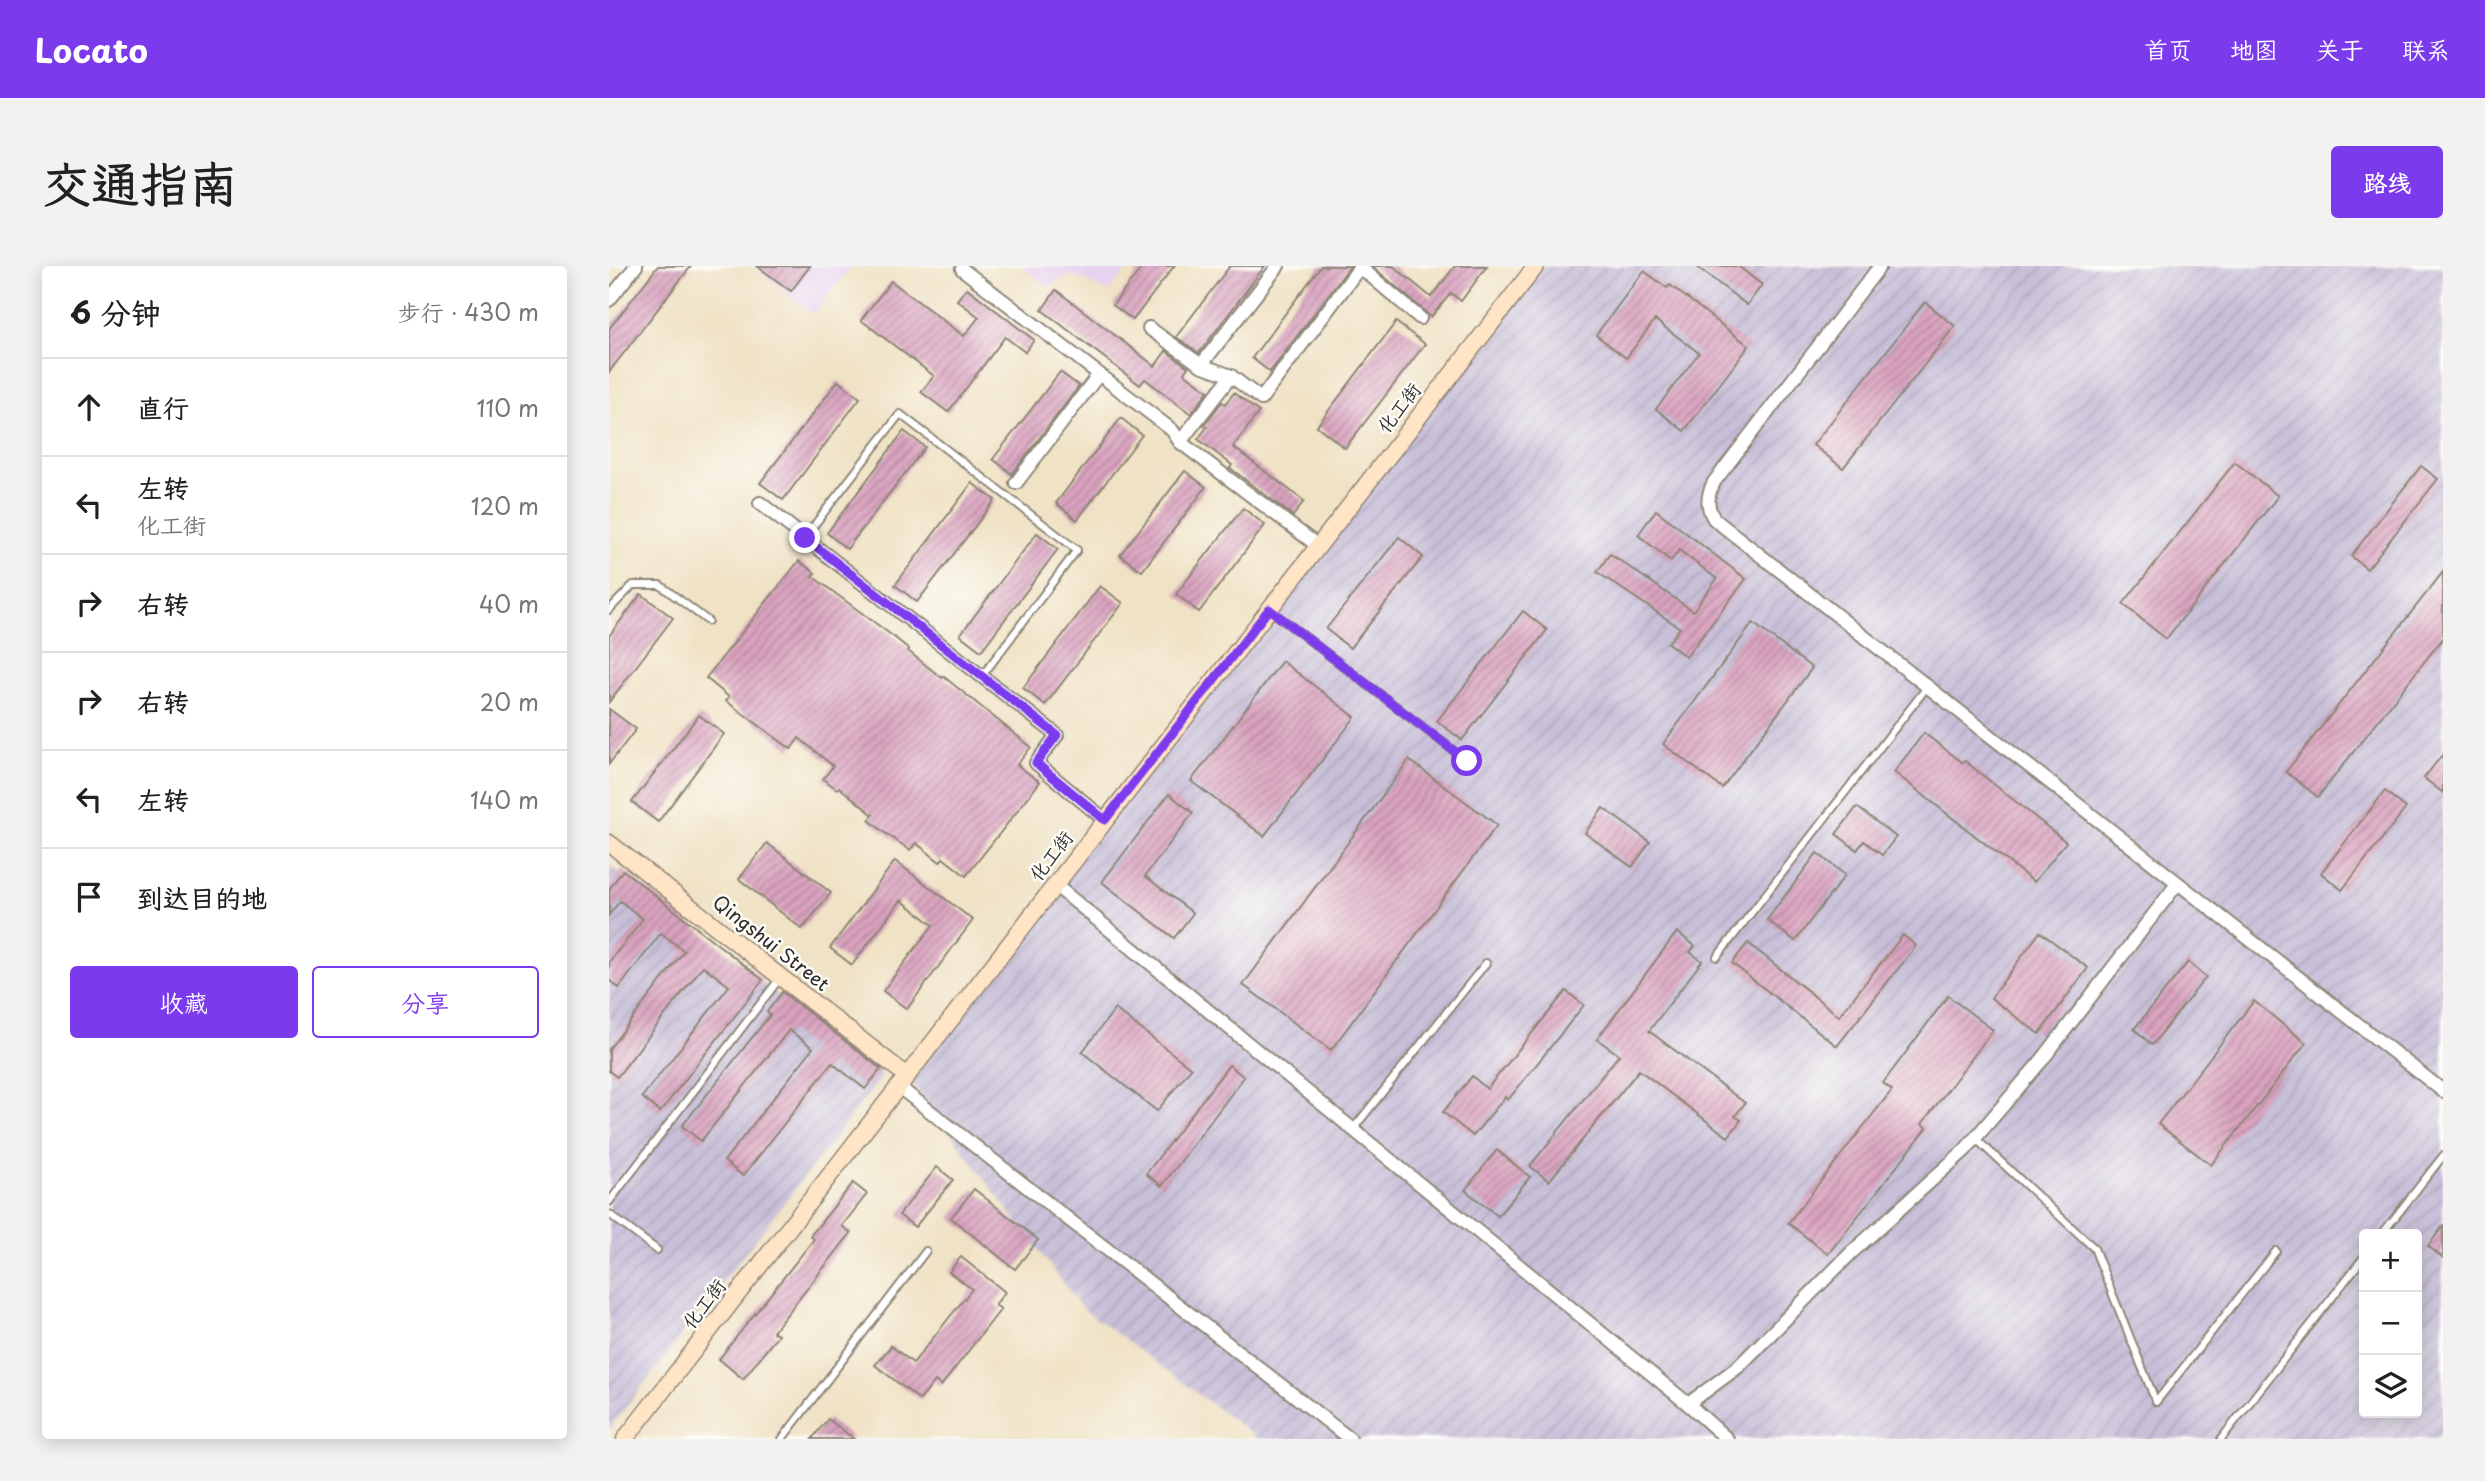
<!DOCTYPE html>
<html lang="zh">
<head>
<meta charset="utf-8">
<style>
  :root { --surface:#fff; --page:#f2f2f2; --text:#202124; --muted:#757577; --line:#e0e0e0; --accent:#7c3aed }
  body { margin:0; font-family:"Playpen Sans","LXGW WenKai TC",sans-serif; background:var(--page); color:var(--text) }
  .controls { position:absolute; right:21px; bottom:21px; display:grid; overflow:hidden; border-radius:7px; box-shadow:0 4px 18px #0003 }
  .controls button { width:63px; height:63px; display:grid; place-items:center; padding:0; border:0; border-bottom:2px solid var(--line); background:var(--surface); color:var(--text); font:35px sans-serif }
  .stop { position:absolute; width:21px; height:21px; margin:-16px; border:5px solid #7c3aed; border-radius:50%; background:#fff }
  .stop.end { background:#7c3aed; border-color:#fff; box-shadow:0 2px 7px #0008 }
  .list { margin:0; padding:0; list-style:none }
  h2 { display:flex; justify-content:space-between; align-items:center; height:91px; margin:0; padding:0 28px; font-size:30px }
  h2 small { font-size:23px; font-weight:400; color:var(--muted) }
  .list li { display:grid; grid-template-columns:46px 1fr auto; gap:21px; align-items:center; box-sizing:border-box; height:98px; padding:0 28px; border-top:2px solid var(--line) }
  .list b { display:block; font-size:26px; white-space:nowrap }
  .list p { margin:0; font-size:23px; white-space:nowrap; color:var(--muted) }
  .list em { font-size:23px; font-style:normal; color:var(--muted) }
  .actions { display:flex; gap:14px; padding:21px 28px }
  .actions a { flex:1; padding:16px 0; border:2px solid var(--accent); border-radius:7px; text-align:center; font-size:24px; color:var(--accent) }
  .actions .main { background:var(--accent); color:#fff }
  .icon { flex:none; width:38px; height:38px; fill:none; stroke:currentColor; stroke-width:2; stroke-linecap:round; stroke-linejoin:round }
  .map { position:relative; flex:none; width:1834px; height:1173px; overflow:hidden; border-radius:7px }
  header { display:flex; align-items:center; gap:42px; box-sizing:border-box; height:98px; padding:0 35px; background:var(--accent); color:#fff }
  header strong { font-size:33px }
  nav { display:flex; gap:38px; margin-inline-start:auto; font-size:24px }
  .intro { display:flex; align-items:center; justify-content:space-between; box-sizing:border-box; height:168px; padding:0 42px }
  h1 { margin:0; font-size:49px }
  .button { padding:18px 32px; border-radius:7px; background:var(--accent); color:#fff; font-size:24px; font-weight:700 }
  main { display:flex; gap:42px; padding:0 42px }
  aside { flex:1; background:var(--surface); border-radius:7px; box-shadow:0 4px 18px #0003 }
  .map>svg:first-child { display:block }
</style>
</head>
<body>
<header>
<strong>Locato</strong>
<nav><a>首页</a><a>地图</a><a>关于</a><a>联系</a></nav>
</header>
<div class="intro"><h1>交通指南</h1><a class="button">路线</a></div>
<main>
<aside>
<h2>6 分钟<small>步行 · 430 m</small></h2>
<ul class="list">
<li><svg class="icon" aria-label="ahead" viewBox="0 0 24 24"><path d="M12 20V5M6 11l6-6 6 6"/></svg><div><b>直行</b></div><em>110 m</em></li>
<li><svg class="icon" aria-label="left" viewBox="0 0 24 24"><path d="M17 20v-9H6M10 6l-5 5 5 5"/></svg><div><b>左转</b><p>化工街</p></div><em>120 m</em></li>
<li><svg class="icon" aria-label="right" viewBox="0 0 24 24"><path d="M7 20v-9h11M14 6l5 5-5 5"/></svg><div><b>右转</b></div><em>40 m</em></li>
<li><svg class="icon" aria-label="right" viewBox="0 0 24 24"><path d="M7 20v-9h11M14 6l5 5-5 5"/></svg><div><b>右转</b></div><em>20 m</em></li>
<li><svg class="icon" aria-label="left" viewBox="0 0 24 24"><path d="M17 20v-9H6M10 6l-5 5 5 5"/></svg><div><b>左转</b></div><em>140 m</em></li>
<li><svg class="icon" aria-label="arrive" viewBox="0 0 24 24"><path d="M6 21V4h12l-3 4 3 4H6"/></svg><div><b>到达目的地</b></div></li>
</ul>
<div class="actions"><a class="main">收藏</a><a>分享</a></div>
</aside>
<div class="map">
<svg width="1834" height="1173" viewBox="0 0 1834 1173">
  <defs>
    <pattern id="industrial-furrows" width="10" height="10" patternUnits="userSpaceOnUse" patternTransform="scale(1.75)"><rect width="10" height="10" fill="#c8bfd8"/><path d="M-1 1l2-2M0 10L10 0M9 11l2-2" fill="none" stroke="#aca4ba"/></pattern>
    <pattern id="building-hatch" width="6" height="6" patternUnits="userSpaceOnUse" patternTransform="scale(1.75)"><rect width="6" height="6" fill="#daa3bf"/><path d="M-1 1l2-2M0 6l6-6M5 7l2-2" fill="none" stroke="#b1859b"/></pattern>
  </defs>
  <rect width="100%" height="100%" fill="#fdfcf7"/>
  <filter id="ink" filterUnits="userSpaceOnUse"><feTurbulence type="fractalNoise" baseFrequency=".0143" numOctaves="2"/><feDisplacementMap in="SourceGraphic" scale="14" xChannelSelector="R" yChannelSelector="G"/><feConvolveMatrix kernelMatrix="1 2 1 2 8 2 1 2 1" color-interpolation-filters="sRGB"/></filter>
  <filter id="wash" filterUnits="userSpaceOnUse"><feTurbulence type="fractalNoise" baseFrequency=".00686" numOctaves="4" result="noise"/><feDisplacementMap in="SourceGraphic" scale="28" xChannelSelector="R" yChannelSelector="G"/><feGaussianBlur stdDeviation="1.57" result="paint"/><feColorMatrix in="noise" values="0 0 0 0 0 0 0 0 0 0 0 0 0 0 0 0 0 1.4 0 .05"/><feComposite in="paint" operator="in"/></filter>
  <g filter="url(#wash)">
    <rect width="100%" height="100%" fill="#f0e2c5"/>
    <g fill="#e7d2ef">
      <path d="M 145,0 L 243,0 L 204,48 Z"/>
      <path d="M 412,0 L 520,0 L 500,26 L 461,8 L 439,21 Z"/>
    </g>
    <g fill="url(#industrial-furrows)" fill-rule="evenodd">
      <path d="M 927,0 L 1834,0 L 1834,1173 L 650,1173 L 473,1042 L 298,810 ZM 1755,968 L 1808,968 L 1808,1147 L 1755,1147 Z"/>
      <path d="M 0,599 L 273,810 L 0,1163 Z"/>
    </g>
    <g id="blocks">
      <g fill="url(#building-hatch)">
        <path d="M 49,0 L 82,0 L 0,106 L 0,63 Z"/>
        <path d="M 148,0 L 201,0 L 182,25 Z"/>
        <path d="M 534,0 L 565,0 L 524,54 L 504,39 Z"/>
        <path d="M 621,0 L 656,0 L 590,87 L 567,71 Z"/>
        <path d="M 712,0 L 741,0 L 661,106 L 643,92 Z"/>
        <path d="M 763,0 L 784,0 L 822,31 L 846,0 L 878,0 L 852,35 L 842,27 L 822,51 Z"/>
        <path d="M 1087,0 L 1129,0 L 1153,19 L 1138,39 Z"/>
        <path d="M 1035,5 L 1058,22 L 1061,19 L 1140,80 L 1075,165 L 1047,143 L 1090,87 L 1046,54 L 1017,92 L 987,69 Z"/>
        <path d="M 282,15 L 355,70 L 370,51 L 348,34 L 358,22 L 425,74 L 416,86 L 396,71 L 339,146 L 312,126 L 325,110 L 252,54 Z"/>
        <path d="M 447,24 L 546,100 L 557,85 L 579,101 L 575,107 L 599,125 L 582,148 L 536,113 L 531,119 L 433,44 Z"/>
        <path d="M 1316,36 L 1346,60 L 1234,202 L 1204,179 Z"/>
        <path d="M 787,56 L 816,78 L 736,182 L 708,160 Z"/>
        <path d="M 451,106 L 470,120 L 403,208 L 384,193 Z"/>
        <path d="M 229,115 L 251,132 L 174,234 L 151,217 Z"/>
        <path d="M 625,127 L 650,146 L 624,181 L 695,235 L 684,250 L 621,202 L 623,199 L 589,173 L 598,161 L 595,159 L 613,136 L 616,138 Z"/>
        <path d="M 512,152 L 533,169 L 468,254 L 447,237 Z"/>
        <path d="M 295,165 L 316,181 L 238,283 L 218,267 Z"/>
        <path d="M 1626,196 L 1669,230 L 1557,373 L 1514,338 Z"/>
        <path d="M 1812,200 L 1829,213 L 1758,303 L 1742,290 Z"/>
        <path d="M 576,205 L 597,221 L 533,305 L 511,289 Z"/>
        <path d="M 363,217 L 386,234 L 308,336 L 286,319 Z"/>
        <path d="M 634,242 L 656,259 L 590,346 L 567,328 Z"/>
        <path d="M 1047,244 L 1137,313 L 1077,391 L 1059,377 L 1071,362 L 988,306 L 1001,288 L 1084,345 L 1108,313 L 1070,284 L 1062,295 L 1029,269 Z"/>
        <path d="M 428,267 L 449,283 L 372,385 L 351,369 Z"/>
        <path d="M 790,271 L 814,291 L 741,382 L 717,363 Z"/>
        <path d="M 190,295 L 206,307 L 203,310 L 285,371 L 300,383 L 299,385 L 333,412 L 334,410 L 422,481 L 408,499 L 431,516 L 357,610 L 334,592 L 331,596 L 307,577 L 301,584 L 276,567 L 260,554 L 264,549 L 230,521 L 228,523 L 214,513 L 224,500 L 190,472 L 182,483 L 117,435 L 120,431 L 97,412 Z"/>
        <path d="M 1834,306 L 1834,372 L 1709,531 L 1677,506 Z"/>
        <path d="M 491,320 L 514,337 L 436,439 L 414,422 Z"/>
        <path d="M 32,328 L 64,352 L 0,436 L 0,370 Z"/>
        <path d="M 914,345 L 938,364 L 853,474 L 828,455 Z"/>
        <path d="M 1144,357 L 1203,402 L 1113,522 L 1054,478 Z"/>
        <path d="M 673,395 L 746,451 L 655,570 L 582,515 Z"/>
        <path d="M 0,443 L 27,463 L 0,498 Z"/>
        <path d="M 90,449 L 115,468 L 49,556 L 23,536 Z"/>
        <path d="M 1315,467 L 1354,497 L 1356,495 L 1457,576 L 1425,616 L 1285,506 Z"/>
        <path d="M 1834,488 L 1834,527 L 1815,512 Z"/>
        <path d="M 800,494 L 888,559 L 722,784 L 634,719 Z"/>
        <path d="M 1776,525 L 1797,542 L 1733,624 L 1712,607 Z"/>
        <path d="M 560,528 L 584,547 L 536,610 L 584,647 L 565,672 L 493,616 Z"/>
        <path d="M 1248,541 L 1287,571 L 1273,589 L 1255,575 L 1248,584 L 1227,568 Z"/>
        <path d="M 994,542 L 1041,576 L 1023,601 L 976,567 Z"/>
        <path d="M 158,577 L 222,627 L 193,663 L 130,613 Z"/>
        <path d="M 1208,587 L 1236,609 L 1186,675 L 1158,654 Z"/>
        <path d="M 286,595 L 364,654 L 298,743 L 274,725 L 324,659 L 292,634 L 243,699 L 221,682 Z"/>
        <path d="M 14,604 L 154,714 L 51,846 L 33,831 L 120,720 L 94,700 L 8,811 L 0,805 L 0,783 L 75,685 L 52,667 L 10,722 L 0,714 L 0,696 L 34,653 L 11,635 L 0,649 L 0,623 Z"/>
        <path d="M 1068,666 L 1086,680 L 1081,686 L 1093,695 L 1040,765 L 1136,837 L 1126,850 L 1132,854 L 1119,871 L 1030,804 L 940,915 L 921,900 L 1010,789 L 988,773 Z"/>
        <path d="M 1431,666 L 1479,702 L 1430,768 L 1382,732 Z"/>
        <path d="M 1294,669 L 1307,680 L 1228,780 L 1123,697 L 1139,677 L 1230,750 Z"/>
        <path d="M 1579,696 L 1597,711 L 1543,779 L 1525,763 Z"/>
        <path d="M 957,725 L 975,739 L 899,834 L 896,831 L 864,870 L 834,846 L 863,810 L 878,823 Z"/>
        <path d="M 173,726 L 272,803 L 256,823 L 223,797 L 134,910 L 115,895 L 204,782 L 180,764 L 92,875 L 73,860 L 161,749 L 158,746 Z"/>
        <path d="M 1339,730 L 1384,764 L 1313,858 L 1318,862 L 1219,988 L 1179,957 L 1283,824 L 1274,817 Z"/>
        <path d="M 1645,735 L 1697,777 L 1602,899 L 1549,858 Z"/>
        <path d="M 506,743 L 582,802 L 548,845 L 473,786 Z"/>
        <path d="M 620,799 L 635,811 L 553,920 L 537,908 Z"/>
        <path d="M 888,884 L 921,911 L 889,950 L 856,924 Z"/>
        <path d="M 328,901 L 344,914 L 306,961 L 290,949 Z"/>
        <path d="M 244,917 L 258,928 L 233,960 L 242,967 L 164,1066 L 169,1069 L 134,1113 L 110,1093 L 205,973 L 201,970 Z"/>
        <path d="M 365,923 L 429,974 L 406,1003 L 342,952 Z"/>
        <path d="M 1834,960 L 1834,992 L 1819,980 Z"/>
        <path d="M 352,991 L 396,1026 L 386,1039 L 392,1043 L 332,1120 L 326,1115 L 311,1134 L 266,1099 L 282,1080 L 304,1097 L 363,1023 L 340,1006 Z"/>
        <path d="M 219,1153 L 245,1173 L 203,1173 Z"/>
      </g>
    </g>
  </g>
  <g filter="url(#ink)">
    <use href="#blocks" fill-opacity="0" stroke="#8e8678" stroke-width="2"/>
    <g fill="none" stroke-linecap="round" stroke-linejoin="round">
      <g stroke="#8e8678" stroke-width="10">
        <g id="lane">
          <path d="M 196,271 L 291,148 L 468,284 L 373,410"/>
          <path d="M 0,344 L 24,319 L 51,319 L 99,355"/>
          <path d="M 661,344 L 858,495"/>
          <path d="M 1108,691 L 1318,421"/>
          <path d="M 744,863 L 877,697"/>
          <path d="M 1366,872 L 1485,982 L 1547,1136 L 1667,985"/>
          <path d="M 0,936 L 171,712"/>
          <path d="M 0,948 L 48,984"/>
          <path d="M 1773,968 L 1834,890"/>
          <path d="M 173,1173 L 317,985"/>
          <path d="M 1612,1173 L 1755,991"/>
        </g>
      </g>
      <g stroke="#8e8678" stroke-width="16">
        <g id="street">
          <path d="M 750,0 L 811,52"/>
          <path d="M 1271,0 L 1105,216 C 1098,229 1097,240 1105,253 L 1834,825"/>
          <path d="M 353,3 L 563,164 L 571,176 L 709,280"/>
          <path d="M 0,34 L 27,0"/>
          <path d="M 540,62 L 592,99 L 622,110 L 652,133 L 751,1"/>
          <path d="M 592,99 L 669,0"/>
          <path d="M 571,176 L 622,110"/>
          <path d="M 407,217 L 490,108"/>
          <path d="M 151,237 L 448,469 L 427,497 L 496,554"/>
          <path d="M 446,619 L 1079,1138 L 1129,1101 L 1242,987 L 1356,884 L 1433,794 L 1568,618"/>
          <path d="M 290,821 L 741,1173"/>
          <path d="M 1079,1138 L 1118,1173"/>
        </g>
      </g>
      <g stroke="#8e8678" stroke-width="19">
        <g id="secondary">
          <path d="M 0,577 L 298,810"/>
          <path d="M 16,1173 L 927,0"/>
        </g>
      </g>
      <use href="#lane" stroke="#fff" stroke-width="6"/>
      <use href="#street" stroke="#fff" stroke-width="12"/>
      <use href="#secondary" stroke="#ffe4c6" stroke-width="16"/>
    </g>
  </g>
  <g fill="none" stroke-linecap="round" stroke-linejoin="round" filter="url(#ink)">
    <path stroke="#7c3aed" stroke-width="9" d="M 196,272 L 448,469 L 427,497 L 496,554 L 660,343 L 858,495"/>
  </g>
  <g text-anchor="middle" stroke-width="5" stroke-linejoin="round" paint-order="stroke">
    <g font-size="19" fill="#2b2b2b" stroke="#fdfcf7">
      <text transform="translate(790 142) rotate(-52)" y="7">化工街</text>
      <text transform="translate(442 590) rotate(-52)" y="7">化工街</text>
      <text transform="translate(162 677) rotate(38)" y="7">Qingshui Street</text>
      <text transform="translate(95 1038) rotate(-52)" y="7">化工街</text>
    </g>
  </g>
</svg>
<div class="controls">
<button>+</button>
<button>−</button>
<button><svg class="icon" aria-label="layers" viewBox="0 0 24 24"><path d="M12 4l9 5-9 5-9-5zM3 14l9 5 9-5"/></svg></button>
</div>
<div class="stop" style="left:858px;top:495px"></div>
<div class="stop end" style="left:196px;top:272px"></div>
</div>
</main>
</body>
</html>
